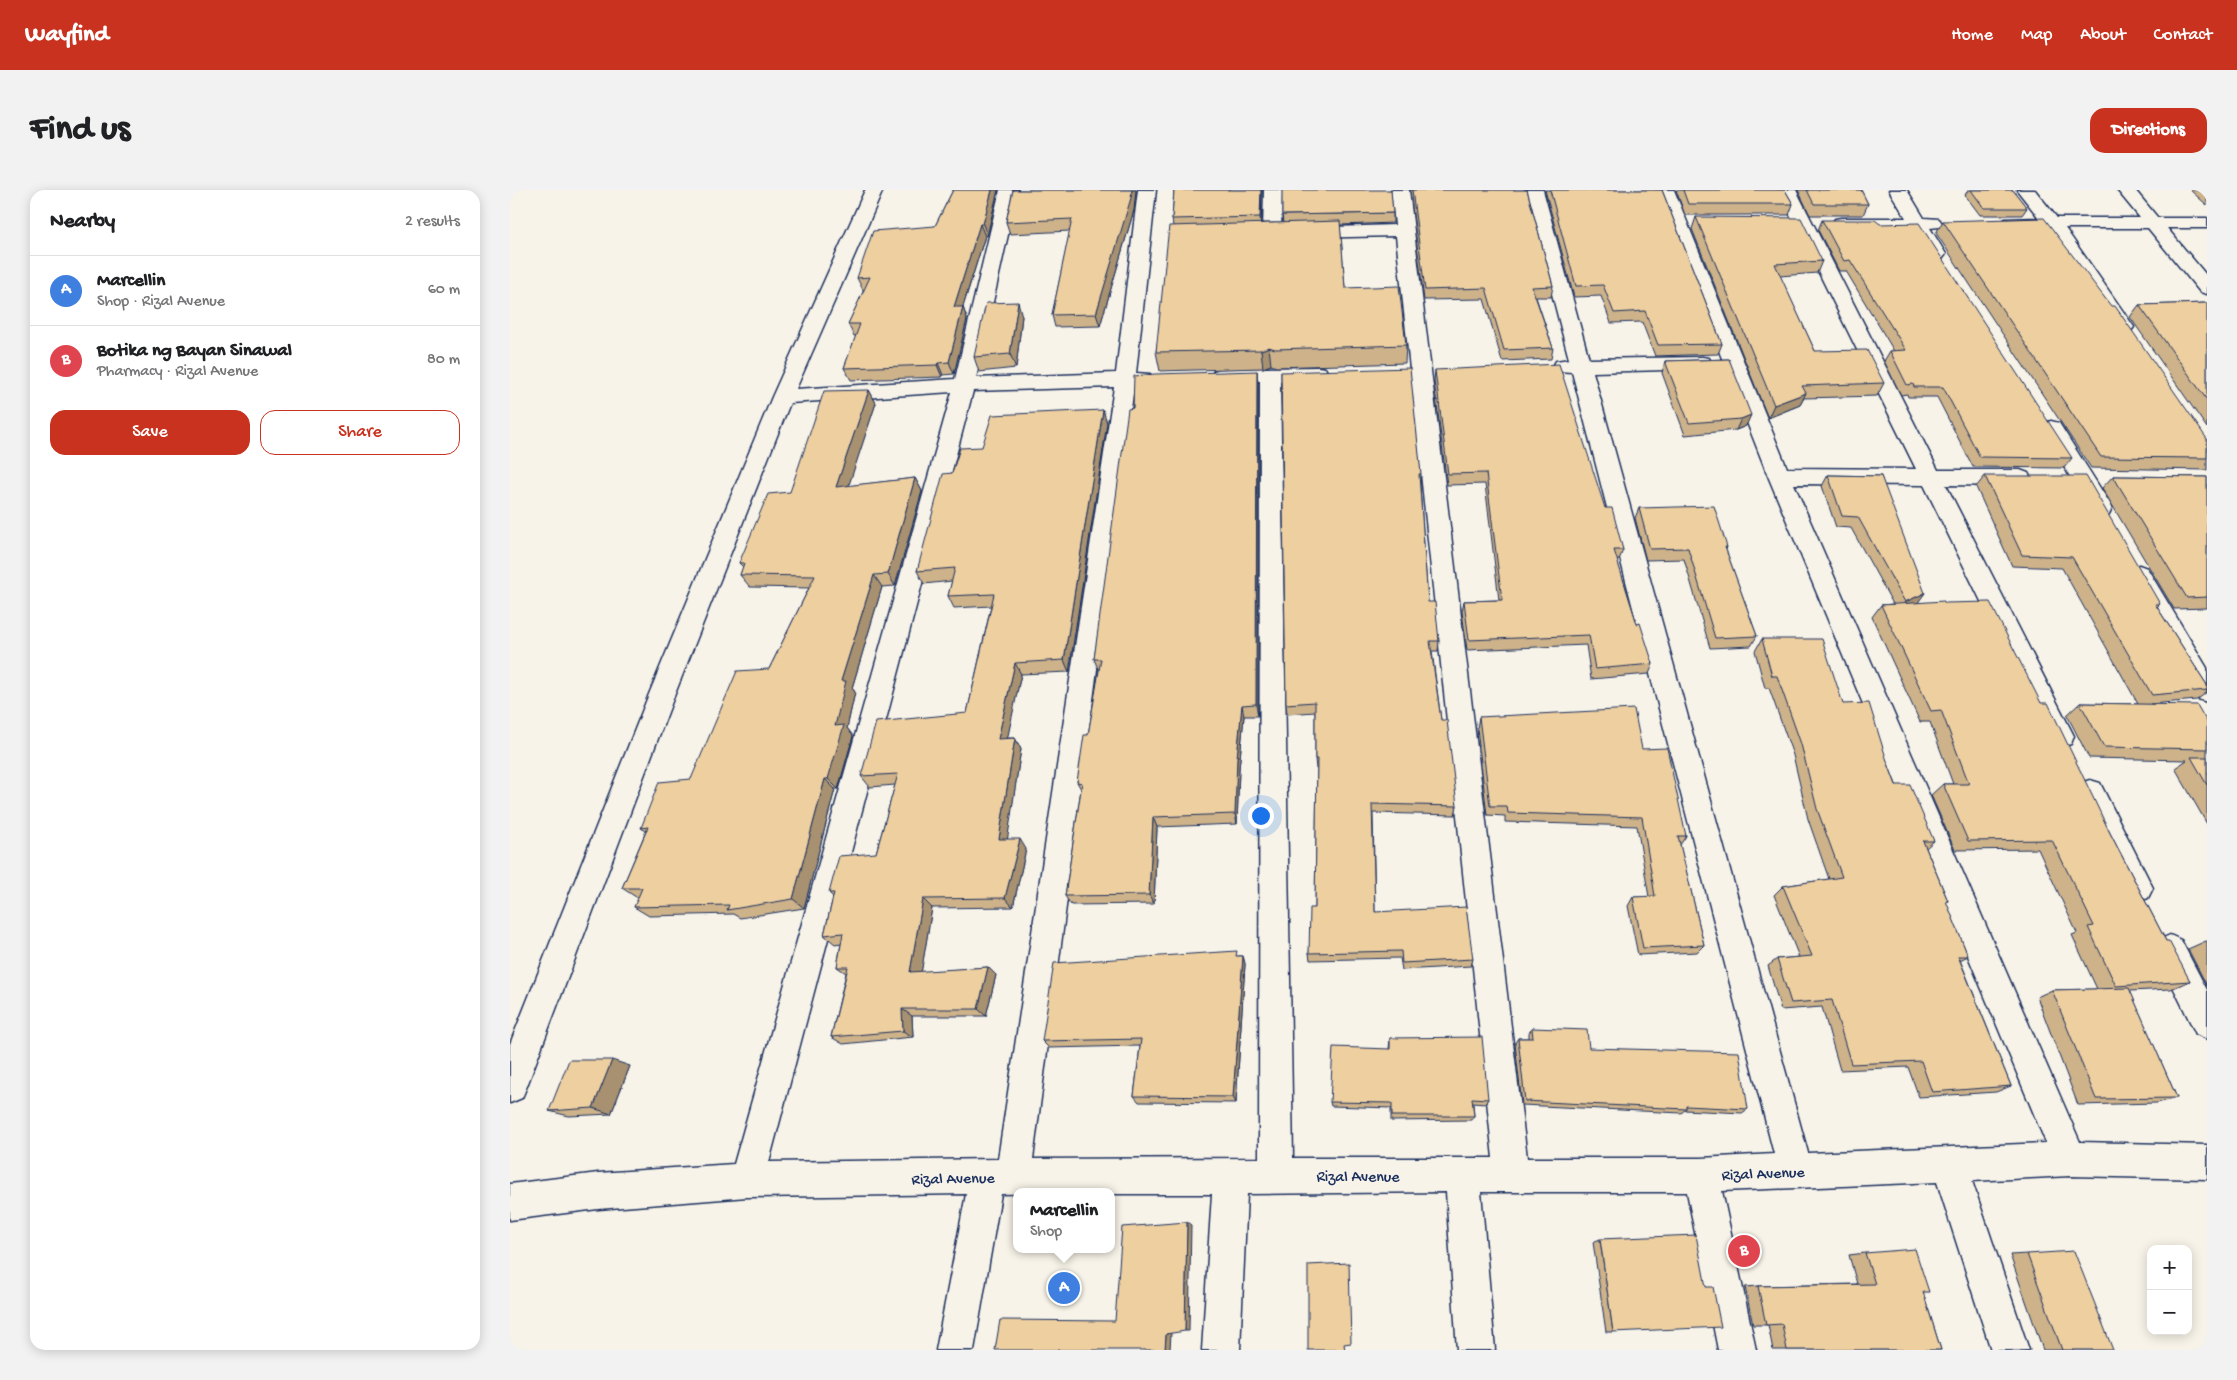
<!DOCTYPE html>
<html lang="en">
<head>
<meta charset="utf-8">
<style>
  :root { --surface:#fff; --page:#f2f2f2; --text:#202124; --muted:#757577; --line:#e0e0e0; --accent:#c8321e }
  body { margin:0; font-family:"Gochi Hand",sans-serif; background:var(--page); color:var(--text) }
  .controls { position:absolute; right:15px; bottom:15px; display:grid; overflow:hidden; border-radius:10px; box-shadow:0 2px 12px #0003 }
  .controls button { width:45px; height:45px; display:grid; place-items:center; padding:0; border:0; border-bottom:1px solid var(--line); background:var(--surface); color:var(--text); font:25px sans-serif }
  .you { position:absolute; left:750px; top:625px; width:18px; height:18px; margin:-12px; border:4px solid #fff; border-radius:50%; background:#1a73e8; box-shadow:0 0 0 8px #1a73e833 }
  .badge { display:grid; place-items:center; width:32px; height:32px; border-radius:50%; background:var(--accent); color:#fff; font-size:16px; font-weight:700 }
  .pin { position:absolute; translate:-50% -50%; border:2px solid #fff; box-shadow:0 1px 5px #0006 }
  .popup { position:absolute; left:503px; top:998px; width:102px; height:65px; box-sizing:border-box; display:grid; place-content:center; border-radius:10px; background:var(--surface); filter:drop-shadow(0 1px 4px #0005); font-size:16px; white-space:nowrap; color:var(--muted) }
  .popup b { font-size:19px; color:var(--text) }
  .popup::after { content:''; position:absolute; left:50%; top:100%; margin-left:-10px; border:10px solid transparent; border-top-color:var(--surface) }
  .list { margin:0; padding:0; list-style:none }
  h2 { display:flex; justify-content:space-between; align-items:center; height:65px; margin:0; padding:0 20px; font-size:21px }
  h2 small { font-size:16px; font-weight:400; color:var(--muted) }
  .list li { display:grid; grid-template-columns:32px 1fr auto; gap:15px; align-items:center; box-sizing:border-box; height:70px; padding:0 20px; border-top:1px solid var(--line) }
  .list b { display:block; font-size:19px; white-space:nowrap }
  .list p { margin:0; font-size:16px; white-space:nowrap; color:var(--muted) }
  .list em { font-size:16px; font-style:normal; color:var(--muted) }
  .actions { display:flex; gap:10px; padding:15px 20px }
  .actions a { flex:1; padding:11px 0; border:1px solid var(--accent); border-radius:15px; text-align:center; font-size:18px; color:var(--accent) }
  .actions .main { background:var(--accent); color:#fff }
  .map { position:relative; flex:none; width:1697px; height:1160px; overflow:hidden; border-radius:15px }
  header { display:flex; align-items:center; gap:30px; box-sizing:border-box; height:70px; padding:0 25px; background:var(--accent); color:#fff }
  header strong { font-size:24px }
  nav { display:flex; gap:28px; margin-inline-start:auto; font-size:18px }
  .intro { display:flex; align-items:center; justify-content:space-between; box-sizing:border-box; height:120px; padding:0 30px }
  h1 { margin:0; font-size:35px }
  .button { padding:12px 22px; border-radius:15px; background:var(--accent); color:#fff; font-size:18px; font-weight:700 }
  main { display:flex; gap:30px; padding:0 30px }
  aside { flex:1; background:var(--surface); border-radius:15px; box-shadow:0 2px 12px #0003 }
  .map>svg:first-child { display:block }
</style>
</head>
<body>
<header>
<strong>Wayfind</strong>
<nav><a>Home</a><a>Map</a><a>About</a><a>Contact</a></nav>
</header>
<div class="intro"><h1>Find us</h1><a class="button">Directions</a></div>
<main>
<aside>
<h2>Nearby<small>2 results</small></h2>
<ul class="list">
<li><span class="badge" style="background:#3f7fe0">A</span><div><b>Marcellin</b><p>Shop · Rizal Avenue</p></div><em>60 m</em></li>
<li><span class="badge" style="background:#e0444e">B</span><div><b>Botika ng Bayan Sinawal</b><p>Pharmacy · Rizal Avenue</p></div><em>80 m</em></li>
</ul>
<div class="actions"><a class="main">Save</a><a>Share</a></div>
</aside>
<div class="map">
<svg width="1697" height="1160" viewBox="0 0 1697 1160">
  <rect width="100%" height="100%" fill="#f7f3e8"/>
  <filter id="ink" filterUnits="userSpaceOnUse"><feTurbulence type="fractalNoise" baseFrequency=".02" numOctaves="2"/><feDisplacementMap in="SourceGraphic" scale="10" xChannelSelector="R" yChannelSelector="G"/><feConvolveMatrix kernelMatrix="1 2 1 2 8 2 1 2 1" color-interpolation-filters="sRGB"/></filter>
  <g filter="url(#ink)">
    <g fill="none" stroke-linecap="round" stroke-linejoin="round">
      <g stroke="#1b2f5e" stroke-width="3">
        <g id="minor">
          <path d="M 355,0 L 373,0 L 286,199 L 445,189 L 490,0 L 508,0 L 466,188 L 606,183 L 628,0 L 646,0 L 626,183 L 640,184 L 643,189 L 640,194 L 624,196 L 523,969 L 749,968 L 750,191 L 711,193 L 704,191 L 701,186 L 704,181 L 711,179 L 808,177 L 815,178 L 818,183 L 815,188 L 770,191 L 783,968 L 983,968 L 886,46 L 794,48 L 788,47 L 785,43 L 788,39 L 794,38 L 885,35 L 881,0 L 899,0 L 1017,968 L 1191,968 L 1264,964 L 1062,182 L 1046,181 L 1043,176 L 1046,171 L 1059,169 L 1015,0 L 1033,0 L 1079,169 L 1192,167 L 1199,168 L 1202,173 L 1199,178 L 1192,179 L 1083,182 L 1298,963 L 1536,953 L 1258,286 L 1146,0 L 1164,0 L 1277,278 L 1406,279 L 1268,0 L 1286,0 L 1428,280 L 1510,280 L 1518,283 L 1521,288 L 1518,293 L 1510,296 L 1436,295 L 1564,546 L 1561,554 L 1551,557 L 1541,554 L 1414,295 L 1284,294 L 1570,952 L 1697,955 L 1697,989 L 1560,986 L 1462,991 L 1519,1160 L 1481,1160 L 1427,992 L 1212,1001 L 1246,1160 L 1208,1160 L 1177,1002 L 971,1002 L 985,1160 L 947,1160 L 936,1002 L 737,1004 L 730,1160 L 692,1160 L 702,1004 L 602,1004 L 602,1002 L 491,1004 L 464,1160 L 426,1160 L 456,1004 L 237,1007 L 88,1019 L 0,1030 L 0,994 L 88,983 L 224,974 L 442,202 L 280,213 L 163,509 L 17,896 L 12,908 L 0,913 L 0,854 L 137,509 L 262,207 ZM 604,197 L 488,969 L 259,972 L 463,201 Z"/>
          <path d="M 754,0 L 772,0 L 771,44 L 768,48 L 762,49 L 756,48 L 753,44 Z"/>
          <path d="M 1379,0 L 1397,0 L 1414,28 L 1429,29 L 1432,33 L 1429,37 L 1420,38 L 1436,64 L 1433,68 L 1427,69 L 1421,68 L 1402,38 L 1331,38 L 1325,37 L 1322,33 L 1325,29 L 1331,28 L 1396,28 Z"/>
          <path d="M 1507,0 L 1525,0 L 1547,28 L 1630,28 L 1607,0 L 1625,0 L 1648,28 L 1697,28 L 1697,38 L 1657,38 L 1697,86 L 1697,104 L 1690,102 L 1638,38 L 1555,38 L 1624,137 L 1621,141 L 1614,143 L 1607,141 L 1537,38 L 1495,37 L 1492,33 L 1495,29 L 1529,28 Z"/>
          <path d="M 1541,231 L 1549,233 L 1599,312 L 1602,318 L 1599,324 L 1591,326 L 1583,324 L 1530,238 L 1533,233 Z"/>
          <path d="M 1629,375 L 1637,378 L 1697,478 L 1697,512 L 1688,509 L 1617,384 L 1621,378 Z"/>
          <path d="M 1580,590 L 1590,593 L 1638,688 L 1643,698 L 1638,708 L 1628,712 L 1618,708 L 1566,602 L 1570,593 Z"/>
          <path d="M 1660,745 L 1671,750 L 1697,800 L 1697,849 L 1686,844 L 1645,760 L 1649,750 Z"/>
        </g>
      </g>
      <use href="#minor" fill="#f7f3e8" fill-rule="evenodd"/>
    </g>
    <g fill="#cdb28a" stroke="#1b2f5e">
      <path d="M 443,0 L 488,0 L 477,46 L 475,46 L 453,117 L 457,129 L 444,184 L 433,185 L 432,187 L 341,190 L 334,178 L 346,146 L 344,146 L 338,134 L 354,100 L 353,100 L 347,88 L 425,36 Z"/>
      <path d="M 503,0 L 626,0 L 624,20 L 590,136 L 545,137 L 542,125 L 560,41 L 500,44 L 496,32 Z"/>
      <path d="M 664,0 L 752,0 L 751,33 L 773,33 L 772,25 L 883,23 L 883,33 L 830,35 L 835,98 L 896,155 L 895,173 L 766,177 L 761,175 L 753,178 L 650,181 L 646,162 L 663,36 L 662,29 Z"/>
      <path d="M 900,0 L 1017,0 L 1043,96 L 1041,107 L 1026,107 L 1043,158 L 1041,169 L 992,171 L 974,109 L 914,110 Z"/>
      <path d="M 1035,0 L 1152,0 L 1212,154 L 1208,164 L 1145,166 L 1132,132 L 1101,133 L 1091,106 L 1064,107 Z"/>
      <path d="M 1166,0 L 1275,0 L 1283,14 L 1279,25 L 1175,25 Z"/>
      <path d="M 1288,0 L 1351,0 L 1358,14 L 1353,25 L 1300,25 Z"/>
      <path d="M 1458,0 L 1503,0 L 1517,18 L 1512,25 L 1470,25 L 1455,5 Z"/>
      <path d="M 1680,0 L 1697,0 L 1697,15 Z"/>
      <path d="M 1186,27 L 1312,71 L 1307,83 L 1270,86 L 1305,161 L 1374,193 L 1367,206 L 1294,208 L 1290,215 L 1258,228 L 1182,39 Z"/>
      <path d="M 1312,30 L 1562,268 L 1554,278 L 1463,277 L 1427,207 L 1398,207 L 1397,204 L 1391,205 L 1374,171 L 1380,161 L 1384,161 L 1336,81 L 1329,81 L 1308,40 Z"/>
      <path d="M 1433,31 L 1697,249 L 1697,280 L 1581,278 L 1426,43 Z"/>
      <path d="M 1697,113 L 1697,238 L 1620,127 L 1629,115 Z"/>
      <path d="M 512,126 L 506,178 L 469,182 L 464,167 Z"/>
      <path d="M 1219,169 L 1236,236 L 1226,240 L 1175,245 L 1152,183 L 1155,171 Z"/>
      <path d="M 925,180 L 1095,318 L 1113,360 L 1109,370 L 1107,371 L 1127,434 L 1143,474 L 1139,484 L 1081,489 L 1076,455 L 957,460 L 952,421 L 954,411 L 989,410 L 975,294 L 937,295 L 924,191 Z"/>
      <path d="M 747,181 L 748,195 L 748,526 L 734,526 L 729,579 L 727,634 L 647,637 L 644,714 L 561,715 L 555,706 L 571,599 L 567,592 L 578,545 L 589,481 L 584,469 L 623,218 Z"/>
      <path d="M 771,182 L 911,284 L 910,296 L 918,412 L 929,451 L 928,461 L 922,461 L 931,530 L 947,616 L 945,625 L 863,623 L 865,722 L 963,769 L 961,776 L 892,780 L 890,768 L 800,770 L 799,763 L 805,718 L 807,579 L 806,579 L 805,569 L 805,522 L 777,524 L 776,514 Z"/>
      <path d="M 359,200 L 366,213 L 338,296 L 405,288 L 412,301 L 385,396 L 372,397 L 342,498 L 345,502 L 337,538 L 343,546 L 328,599 L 325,599 L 294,718 L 230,728 L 223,724 L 139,726 L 124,717 L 129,707 L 126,707 L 112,698 L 136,641 L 131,638 L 181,589 L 259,479 L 299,398 L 240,397 L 230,385 L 233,377 L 229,373 L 280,302 Z"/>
      <path d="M 593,220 L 597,233 L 559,482 L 511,484 L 497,548 L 505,548 L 511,559 L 497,649 L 516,659 L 503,717 L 422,718 L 411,782 L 478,777 L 486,785 L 476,826 L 402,826 L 403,847 L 333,854 L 321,847 L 336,783 L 327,777 L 331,753 L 325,754 L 314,745 L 323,707 L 319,703 L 366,663 L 385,595 L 360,597 L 351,586 L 457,523 L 481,416 L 444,418 L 438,406 L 442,391 L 414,394 L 407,381 L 442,283 L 472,257 Z"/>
      <path d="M 1318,285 L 1371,286 L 1408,413 L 1435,413 L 1531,513 L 1600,643 L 1656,751 L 1680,791 L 1661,799 L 1620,801 L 1667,908 L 1647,913 L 1568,915 L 1527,807 L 1542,800 L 1587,799 L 1562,745 L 1567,743 L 1528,659 L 1445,660 L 1421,605 L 1433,594 L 1443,594 L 1420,532 L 1410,532 L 1362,427 L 1371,415 L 1383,414 L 1341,338 L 1326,337 L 1312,296 Z"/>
      <path d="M 1475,286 L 1650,414 L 1647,417 L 1697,495 L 1697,502 L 1687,510 L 1640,514 L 1697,532 L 1697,634 L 1665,578 L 1677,570 L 1579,568 L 1557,525 L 1570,513 L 1628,514 L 1552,378 L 1502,376 L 1466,297 Z"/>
      <path d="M 1603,286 L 1697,287 L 1697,418 L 1664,419 L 1592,298 Z"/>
      <path d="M 1129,318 L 1217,357 L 1216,360 L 1247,446 L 1241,456 L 1200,458 L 1174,369 L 1136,370 L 1125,328 Z"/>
      <path d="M 1252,449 L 1333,514 L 1377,571 L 1386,595 L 1424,651 L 1416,658 L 1438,711 L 1436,712 L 1458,766 L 1450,770 L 1501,896 L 1486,902 L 1409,907 L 1398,877 L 1330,880 L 1312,817 L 1271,820 L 1258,776 L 1267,769 L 1289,767 L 1264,705 L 1273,696 L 1319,689 L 1298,629 L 1283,565 L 1259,498 L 1255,498 L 1245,461 Z"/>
      <path d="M 969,527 L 1132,559 L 1176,646 L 1170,655 L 1194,755 L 1187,762 L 1128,765 L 1118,716 L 1123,707 L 1139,707 L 1127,636 L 995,632 L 995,626 L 977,625 L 967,538 Z"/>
      <path d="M 1696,751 L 1697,751 L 1697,796 L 1678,759 Z"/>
      <path d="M 728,766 L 733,766 L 735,774 L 726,913 L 629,912 L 624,906 L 630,856 L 539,858 L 532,851 Z"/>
      <path d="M 1022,838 L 1079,858 L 1238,919 L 1232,923 L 1175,920 L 1171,923 L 1012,915 L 1005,853 L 1008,848 L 1019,848 L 1019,843 Z"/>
      <path d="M 880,848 L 978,909 L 975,914 L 963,913 L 964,926 L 961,930 L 881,931 L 881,918 L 821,916 L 820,912 L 879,859 Z"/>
      <path d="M 120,876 L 101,924 L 59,926 L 39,921 Z"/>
      <path d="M 1090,1049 L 1103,1142 L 1096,1142 L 1083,1052 Z"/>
      <path d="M 1355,1063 L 1413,1102 L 1431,1160 L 1263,1160 L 1258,1135 L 1243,1135 L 1235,1097 L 1248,1096 L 1347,1094 L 1339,1065 Z"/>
      <path d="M 1517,1064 L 1603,1160 L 1533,1160 L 1500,1065 Z"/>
    </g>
    <g fill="#a79170" stroke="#1b2f5e">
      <path d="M 482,0 L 488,0 L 477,46 L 473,34 Z"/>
      <path d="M 622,0 L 626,0 L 624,20 L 590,136 L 586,124 Z"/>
      <path d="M 751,0 L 752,0 L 751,37 L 750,27 Z"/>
      <path d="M 470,34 L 475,46 L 449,129 L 444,117 Z"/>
      <path d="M 508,112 L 512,126 L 506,178 L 500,164 Z"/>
      <path d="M 453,117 L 457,129 L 444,184 L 439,172 Z"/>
      <path d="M 759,157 L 761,175 L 753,178 L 751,160 Z"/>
      <path d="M 428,173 L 433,185 L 432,187 L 427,175 Z"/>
      <path d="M 747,181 L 748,195 L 748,526 L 746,514 Z"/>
      <path d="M 359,200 L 366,213 L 334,310 L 326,297 Z"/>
      <path d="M 1296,203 L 1290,215 L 1258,228 L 1264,215 Z"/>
      <path d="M 593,220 L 597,233 L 559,482 L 554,470 Z"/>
      <path d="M 1241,225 L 1236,236 L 1226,240 L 1231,229 Z"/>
      <path d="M 405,288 L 412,301 L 385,396 L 378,384 Z"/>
      <path d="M 364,385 L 372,397 L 342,498 L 345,502 L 337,538 L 343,546 L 328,599 L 318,589 L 331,491 Z"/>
      <path d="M 1415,403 L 1407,414 L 1387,423 L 1395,412 Z"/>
      <path d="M 505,473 L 511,484 L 495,560 L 488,549 Z"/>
      <path d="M 732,515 L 734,526 L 729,579 L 727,634 L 725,624 L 727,568 Z"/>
      <path d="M 505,548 L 511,559 L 496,659 L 489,649 Z"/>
      <path d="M 315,589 L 325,599 L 294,718 L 283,709 Z"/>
      <path d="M 643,627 L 647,637 L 644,714 L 639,705 Z"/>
      <path d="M 510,649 L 516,659 L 503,717 L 495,708 Z"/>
      <path d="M 413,709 L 422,718 L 410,790 L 400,782 Z"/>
      <path d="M 733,766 L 735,774 L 726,913 L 723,907 Z"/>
      <path d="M 478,777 L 486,785 L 476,826 L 468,819 Z"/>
      <path d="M 392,819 L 402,826 L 403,847 L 393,841 Z"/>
      <path d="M 102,870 L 120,876 L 101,924 L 83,918 Z"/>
      <path d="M 677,1032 L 681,1035 L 679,1141 L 675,1141 Z"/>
      <path d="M 661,1143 L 660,1160 L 655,1160 L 656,1144 Z"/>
    </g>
    <g fill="#eecfa0" stroke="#1b2f5e">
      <path d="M 443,0 L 482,0 L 473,34 L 470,34 L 444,117 L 453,117 L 439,172 L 428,173 L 427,175 L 334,178 L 350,134 L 338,134 L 360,87 L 347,88 L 363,41 L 425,36 Z"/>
      <path d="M 503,0 L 622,0 L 621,8 L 586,124 L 542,125 L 562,29 L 496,32 Z"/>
      <path d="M 664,0 L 751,0 L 750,27 L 662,29 Z"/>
      <path d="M 772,0 L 881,0 L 883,23 L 772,25 Z"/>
      <path d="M 902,0 L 1017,0 L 1043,96 L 1022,97 L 1043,158 L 994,160 L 976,98 L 915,100 Z"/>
      <path d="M 1040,0 L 1152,0 L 1212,154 L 1148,155 L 1135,121 L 1104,123 L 1093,95 L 1066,96 Z"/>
      <path d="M 1173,0 L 1275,0 L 1283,14 L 1178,14 Z"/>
      <path d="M 1297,0 L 1351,0 L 1358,14 L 1304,14 Z"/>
      <path d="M 1461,0 L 1503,0 L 1517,18 L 1474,18 Z"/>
      <path d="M 1186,27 L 1291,28 L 1312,71 L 1265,74 L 1305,161 L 1357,160 L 1374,193 L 1292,196 L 1296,203 L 1264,215 Z"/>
      <path d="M 1534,28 L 1601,116 L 1605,116 L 1697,249 L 1697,268 L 1591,267 L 1433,31 Z"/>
      <path d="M 1312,30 L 1365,30 L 1370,34 L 1409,33 L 1562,268 L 1470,267 L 1433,197 L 1404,197 L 1403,194 L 1397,195 L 1380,161 L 1396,160 L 1340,70 L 1334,71 Z"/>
      <path d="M 830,31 L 835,98 L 889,96 L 896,155 L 765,159 L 759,157 L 751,160 L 646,162 L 659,36 Z"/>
      <path d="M 508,112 L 500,164 L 464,167 L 476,113 Z"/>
      <path d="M 1697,113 L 1697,210 L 1629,115 Z"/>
      <path d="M 1219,169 L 1241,225 L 1231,229 L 1179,233 L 1155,171 Z"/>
      <path d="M 1049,174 L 1095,318 L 1102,318 L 1113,360 L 1104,360 L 1127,434 L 1130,433 L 1143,474 L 1085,479 L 1079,445 L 959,450 L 954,411 L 992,410 L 976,283 L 938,284 L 925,180 Z"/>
      <path d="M 900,178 L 911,284 L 909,284 L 918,412 L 925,412 L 929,451 L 920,451 L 931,530 L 937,530 L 947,616 L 862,614 L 865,722 L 956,717 L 963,769 L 892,773 L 891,761 L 799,763 L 800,718 L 805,718 L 807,569 L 805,569 L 805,512 L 776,514 L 771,182 Z"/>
      <path d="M 747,181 L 746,514 L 732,515 L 727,568 L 725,624 L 643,627 L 639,705 L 555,706 L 572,593 L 567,592 L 574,545 L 578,545 L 591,469 L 584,469 L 618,219 L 623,218 L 624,186 L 645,184 Z"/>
      <path d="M 359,200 L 326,297 L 405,288 L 378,384 L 364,385 L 331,491 L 336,491 L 325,536 L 334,535 L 318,589 L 315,589 L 283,709 L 217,720 L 219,715 L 124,717 L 132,698 L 112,698 L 138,637 L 131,638 L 149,592 L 181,589 L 227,481 L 259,479 L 305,386 L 230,385 L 234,373 L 229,373 L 258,304 L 280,302 L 314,201 Z"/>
      <path d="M 593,220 L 554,470 L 505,473 L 488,549 L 505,548 L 489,649 L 510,649 L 495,708 L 413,709 L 400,782 L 478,777 L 468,819 L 392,819 L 393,841 L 321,847 L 338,777 L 327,777 L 333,743 L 314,745 L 324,703 L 319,703 L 329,666 L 366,663 L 388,584 L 351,586 L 366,532 L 457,523 L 484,404 L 438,406 L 445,378 L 407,381 L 433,284 L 442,283 L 450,258 L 472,257 L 482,225 Z"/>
      <path d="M 1318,285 L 1371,286 L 1415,403 L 1395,412 L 1348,327 L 1332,326 Z"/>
      <path d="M 1475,286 L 1576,286 L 1650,414 L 1645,414 L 1697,495 L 1697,500 L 1642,505 L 1562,367 L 1512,365 Z"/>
      <path d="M 1603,286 L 1697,287 L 1697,407 L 1677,408 Z"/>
      <path d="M 1204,316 L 1217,357 L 1215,357 L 1247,446 L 1205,448 L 1178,358 L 1140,359 L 1129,318 Z"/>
      <path d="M 1434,411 L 1435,413 L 1480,412 L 1531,513 L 1538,513 L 1600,643 L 1656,751 L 1659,751 L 1680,791 L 1606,796 L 1578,737 L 1584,736 L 1542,650 L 1458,651 L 1433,594 L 1459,594 L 1431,520 L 1421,521 L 1371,415 Z"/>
      <path d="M 1252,449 L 1312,449 L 1333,514 L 1359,513 L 1377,571 L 1386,595 L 1400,595 L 1424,651 L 1413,651 L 1438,711 L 1436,711 L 1458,766 L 1448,766 L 1501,896 L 1422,902 L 1411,871 L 1341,874 L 1322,810 L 1281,813 L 1267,769 L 1302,766 L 1273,696 L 1332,687 L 1307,619 L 1291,554 L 1267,486 L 1262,486 Z"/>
      <path d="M 1570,513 L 1687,515 L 1697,532 L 1697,559 L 1594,557 Z"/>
      <path d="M 1124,519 L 1132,559 L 1157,558 L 1176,646 L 1168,646 L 1194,755 L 1133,758 L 1123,707 L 1145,706 L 1132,627 L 998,623 L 997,616 L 980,616 L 969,527 Z"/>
      <path d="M 1681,567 L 1697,567 L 1697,595 Z"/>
      <path d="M 727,761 L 726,766 L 733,766 L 723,907 L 624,906 L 631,849 L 532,851 L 544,773 Z"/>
      <path d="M 1619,798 L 1667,908 L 1586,909 L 1542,800 Z"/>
      <path d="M 1022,838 L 1077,840 L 1079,858 L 1229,862 L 1238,919 L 1176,916 L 1176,919 L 1015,911 L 1008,848 L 1023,848 Z"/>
      <path d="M 972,847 L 978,909 L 962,908 L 964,926 L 882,926 L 882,913 L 820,912 L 823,857 L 880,859 L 880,848 Z"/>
      <path d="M 59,870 L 102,870 L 83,918 L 39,921 Z"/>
      <path d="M 677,1032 L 675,1141 L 656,1144 L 655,1160 L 485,1160 L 490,1130 L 605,1131 L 612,1037 Z"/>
      <path d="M 1186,1045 L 1196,1097 L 1203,1097 L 1211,1137 L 1103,1142 L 1090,1049 Z"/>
      <path d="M 1405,1059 L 1419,1102 L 1413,1102 L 1431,1160 L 1277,1160 L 1272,1134 L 1256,1135 L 1248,1096 L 1365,1094 L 1355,1063 Z"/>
      <path d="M 1564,1061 L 1603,1160 L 1552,1160 L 1517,1064 Z"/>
      <path d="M 839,1073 L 841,1153 L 834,1154 L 835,1160 L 798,1160 L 798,1075 Z"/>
    </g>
  </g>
  <g text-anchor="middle" stroke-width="4.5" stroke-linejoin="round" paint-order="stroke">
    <g font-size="16" fill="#1b2f5e" stroke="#f7f3e8">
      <text transform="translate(1253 982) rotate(-2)" y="6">Rizal Avenue</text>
      <text x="848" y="991">Rizal Avenue</text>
      <text transform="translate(443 987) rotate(-1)" y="6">Rizal Avenue</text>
    </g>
  </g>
</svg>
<div class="controls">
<button>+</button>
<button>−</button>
</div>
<div class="you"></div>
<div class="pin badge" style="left:554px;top:1098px;background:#3f7fe0">A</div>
<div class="popup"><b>Marcellin</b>Shop</div>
<div class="pin badge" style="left:1234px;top:1061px;background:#e0444e">B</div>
</div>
</main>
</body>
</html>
